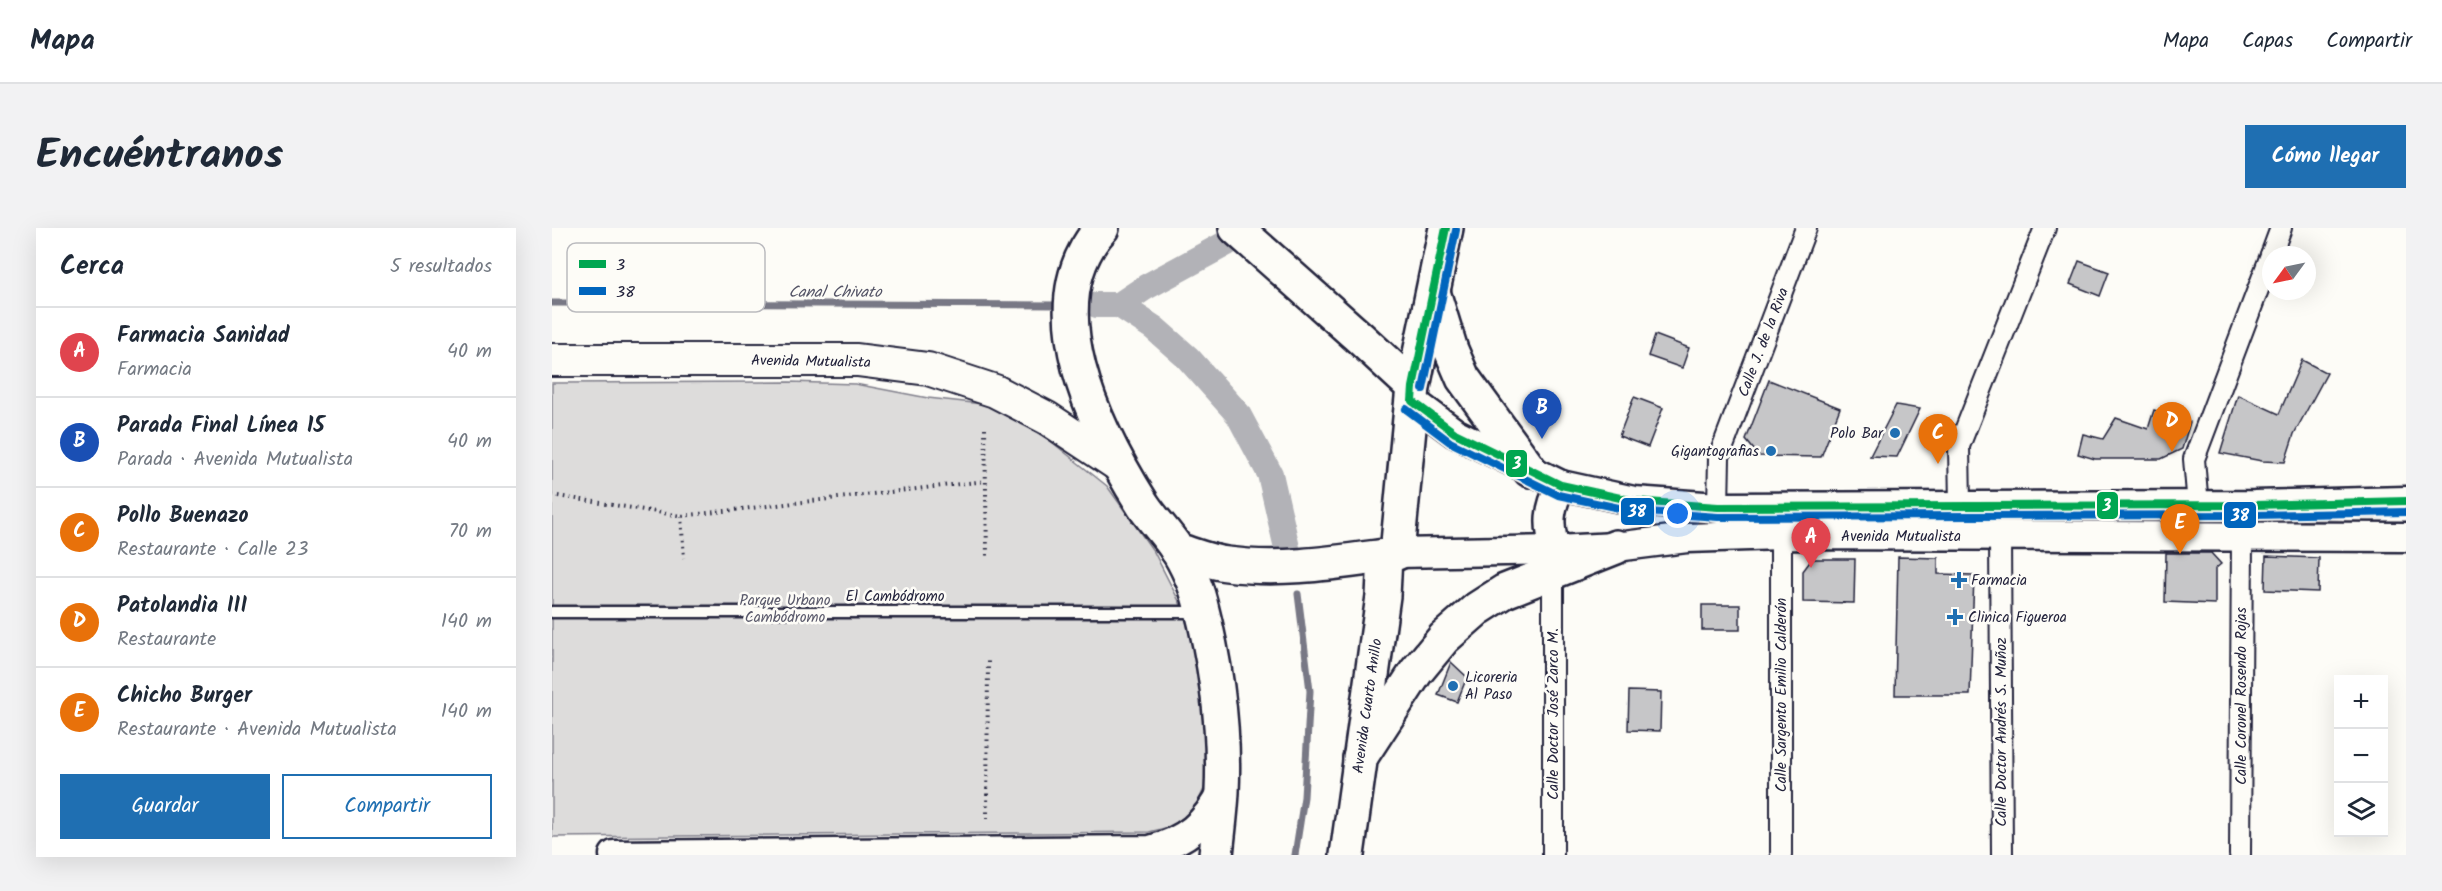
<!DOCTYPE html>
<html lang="es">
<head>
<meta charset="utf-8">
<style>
  :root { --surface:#fff; --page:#f2f2f3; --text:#1f2937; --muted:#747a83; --line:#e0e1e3; --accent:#1f6fb2 }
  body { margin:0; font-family:Kalam,sans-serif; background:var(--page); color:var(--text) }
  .controls { position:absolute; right:18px; bottom:18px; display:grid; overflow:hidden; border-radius:0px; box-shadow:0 6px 24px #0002 }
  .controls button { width:54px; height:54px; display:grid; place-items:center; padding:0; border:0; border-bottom:2px solid var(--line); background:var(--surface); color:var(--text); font:30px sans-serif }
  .compass { position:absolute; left:1710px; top:18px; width:54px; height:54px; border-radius:50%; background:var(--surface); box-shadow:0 6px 24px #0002; rotate:237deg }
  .you { position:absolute; left:1126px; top:286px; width:21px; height:21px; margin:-15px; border:4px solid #fff; border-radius:50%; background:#1a73e8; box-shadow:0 0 0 9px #1a73e833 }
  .badge { display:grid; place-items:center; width:39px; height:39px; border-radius:50%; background:var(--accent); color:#fff; font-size:20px; font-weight:700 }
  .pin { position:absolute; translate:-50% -50px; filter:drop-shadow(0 2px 3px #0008) }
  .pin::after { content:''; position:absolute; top:32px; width:21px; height:18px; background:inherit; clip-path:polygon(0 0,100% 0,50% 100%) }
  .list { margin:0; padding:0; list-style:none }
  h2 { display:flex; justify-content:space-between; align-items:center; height:78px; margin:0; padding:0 24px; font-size:26px }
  h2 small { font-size:20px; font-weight:400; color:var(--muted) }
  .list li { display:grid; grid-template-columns:39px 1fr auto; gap:18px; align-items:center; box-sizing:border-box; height:90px; padding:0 24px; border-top:2px solid var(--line) }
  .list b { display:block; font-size:22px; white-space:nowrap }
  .list p { margin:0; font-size:20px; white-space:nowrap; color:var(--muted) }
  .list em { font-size:20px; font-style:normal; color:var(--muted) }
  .actions { display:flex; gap:12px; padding:18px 24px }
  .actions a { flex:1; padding:14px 0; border:2px solid var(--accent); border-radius:0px; text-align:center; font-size:21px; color:var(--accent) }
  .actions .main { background:var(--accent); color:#fff }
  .icon { flex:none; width:33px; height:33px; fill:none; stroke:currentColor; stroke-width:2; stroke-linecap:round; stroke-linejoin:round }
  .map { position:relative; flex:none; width:1854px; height:627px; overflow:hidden; border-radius:0px }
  header { display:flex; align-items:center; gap:36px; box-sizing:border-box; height:84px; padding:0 30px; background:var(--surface); border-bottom:2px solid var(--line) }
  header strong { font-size:28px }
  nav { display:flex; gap:33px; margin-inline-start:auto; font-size:21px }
  .intro { display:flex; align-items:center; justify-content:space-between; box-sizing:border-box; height:144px; padding:0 36px }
  h1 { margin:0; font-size:42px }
  .button { padding:15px 27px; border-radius:0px; background:var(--accent); color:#fff; font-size:21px; font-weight:700 }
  main { display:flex; gap:36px; padding:0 36px }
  aside { flex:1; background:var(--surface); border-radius:0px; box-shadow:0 6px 24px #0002 }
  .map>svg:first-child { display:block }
</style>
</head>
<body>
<header>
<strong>Mapa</strong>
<nav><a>Mapa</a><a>Capas</a><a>Compartir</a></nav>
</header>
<div class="intro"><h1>Encuéntranos</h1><a class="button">Cómo llegar</a></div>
<main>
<aside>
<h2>Cerca<small>5 resultados</small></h2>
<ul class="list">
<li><span class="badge" style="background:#e0444e">A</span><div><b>Farmacia Sanidad</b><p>Farmacia</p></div><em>40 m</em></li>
<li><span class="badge" style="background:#1a4fb4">B</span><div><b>Parada Final Línea 15</b><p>Parada · Avenida Mutualista</p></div><em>40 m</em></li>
<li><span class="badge" style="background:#e8710a">C</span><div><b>Pollo Buenazo</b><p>Restaurante · Calle 23</p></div><em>70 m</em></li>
<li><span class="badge" style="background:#e8710a">D</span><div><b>Patolandia III</b><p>Restaurante</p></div><em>140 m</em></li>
<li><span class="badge" style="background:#e8710a">E</span><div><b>Chicho Burger</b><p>Restaurante · Avenida Mutualista</p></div><em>140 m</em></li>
</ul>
<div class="actions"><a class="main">Guardar</a><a>Compartir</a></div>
</aside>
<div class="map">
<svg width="1854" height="627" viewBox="0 0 1854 627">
  <rect width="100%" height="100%" fill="#fdfcf7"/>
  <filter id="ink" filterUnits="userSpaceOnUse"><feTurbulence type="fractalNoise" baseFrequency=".0167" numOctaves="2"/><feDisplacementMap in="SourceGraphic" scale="12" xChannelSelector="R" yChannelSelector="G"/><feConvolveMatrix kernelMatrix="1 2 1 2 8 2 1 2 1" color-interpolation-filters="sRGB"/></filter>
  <g filter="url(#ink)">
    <path fill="#dddcdb" stroke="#807f8b" stroke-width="1.5" d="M 237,154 L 303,156 L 376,170 L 439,177 L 496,211 L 555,258 L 602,324 L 631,381 L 652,463 L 658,548 L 644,578 L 625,597 L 597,604 L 0,609 L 0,155 Z"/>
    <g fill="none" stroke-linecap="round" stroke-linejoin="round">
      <g stroke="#787885" stroke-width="7">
        <path d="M 0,75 L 510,77"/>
        <path d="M 527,77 L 567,77"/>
        <path d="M 743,627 L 752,569 L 758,463 L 746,366"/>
      </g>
      <g stroke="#b2b2b7" stroke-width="26">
        <path d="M 545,77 L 567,77 L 602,100 L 636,130 L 686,186 L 718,246 L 735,320"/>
        <path d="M 567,77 L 594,59 L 675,15"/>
      </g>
    </g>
    <g fill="#c6c6c8" stroke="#22223b" stroke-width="1.5">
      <path d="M 1527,33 L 1557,44 L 1548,68 L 1518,56 Z"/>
      <path d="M 1103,107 L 1137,120 L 1130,140 L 1096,128 Z"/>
      <path d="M 1750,132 L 1775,145 L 1742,206 L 1733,234 L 1710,233 L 1668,225 L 1686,167 L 1727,186 Z"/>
      <path d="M 1217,152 L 1288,180 L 1269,229 L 1207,228 L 1194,212 Z"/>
      <path d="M 1082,169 L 1111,180 L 1096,219 L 1067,208 Z"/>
      <path d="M 1344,177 L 1368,181 L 1345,229 L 1318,228 Z"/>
      <path d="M 1602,182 L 1638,194 L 1630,221 L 1609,231 L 1543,231 L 1526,226 L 1531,206 L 1551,211 L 1564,190 L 1596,201 Z"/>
      <path d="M 1614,325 L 1659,325 L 1669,336 L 1663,341 L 1663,376 L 1613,374 Z"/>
      <path d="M 1714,328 L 1767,330 L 1766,364 L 1713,362 Z"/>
      <path d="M 1346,329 L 1386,330 L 1386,346 L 1422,347 L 1418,467 L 1343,467 Z"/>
      <path d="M 1260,331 L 1303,331 L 1302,375 L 1251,374 L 1251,343 Z"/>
      <rect x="1150" y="377" width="38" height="25"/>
      <path d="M 899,434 L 915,449 L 905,474 L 886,467 Z"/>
      <path d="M 1077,463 L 1109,464 L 1108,503 L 1076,502 Z"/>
    </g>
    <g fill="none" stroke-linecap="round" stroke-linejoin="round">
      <g stroke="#22223b" stroke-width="15">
        <path id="service" d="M 0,384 L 646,384"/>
      </g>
      <g stroke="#22223b" stroke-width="24">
        <g id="minor">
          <path d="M 1719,27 L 1729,0"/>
          <path d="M 1408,278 L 1407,218 L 1493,0"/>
          <path d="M 1646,278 L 1642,231 L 1719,27"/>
          <path d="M 1166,279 L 1167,229 L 1254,0"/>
          <path d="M 1448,308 L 1450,627"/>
          <path d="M 1001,627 L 1001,345"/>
          <path d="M 1229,627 L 1229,307"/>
          <path d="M 1688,627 L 1690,310"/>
        </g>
      </g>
      <g stroke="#22223b" stroke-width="33">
        <g id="secondary">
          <path d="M 860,173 L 903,205 L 1009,257 L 1082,273 L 1166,279 L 1702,277 L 1854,273"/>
          <path d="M 1004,322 C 995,297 997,280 1009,257"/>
          <path d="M 845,325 L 1004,322 L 1064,319 L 1135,310 L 1229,307 L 1854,309"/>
          <path d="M 62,627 L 598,622 C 633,613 654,596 670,563"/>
        </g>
      </g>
      <g stroke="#22223b" stroke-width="36">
        <path id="primary" d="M 0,132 L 305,132 L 376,141 L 443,163 L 495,190 L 566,237"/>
      </g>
      <g stroke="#22223b" stroke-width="38">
        <g id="trunk">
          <path d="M 550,0 C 480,76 545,204 591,277 C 601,292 614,305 624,320 C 634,335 644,358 648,374 C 664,436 673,500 670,564 C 669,585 666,606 664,627"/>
          <path d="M 684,0 L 808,110 L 861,159"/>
          <path d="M 882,67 L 899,122 L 911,150 L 978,242"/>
          <path d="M 625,322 C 641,327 658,334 675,336 C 728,343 780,335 833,328 L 845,325 L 861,159 L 894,0"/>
          <path d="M 808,530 L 864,444 L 892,410 L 925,381 L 953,363 L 1064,319"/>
          <path d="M 795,627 L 831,368 L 833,328"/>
        </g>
      </g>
      <g stroke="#22223b" stroke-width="4" stroke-dasharray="1.5 4.5" stroke-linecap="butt">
        <path d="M 433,200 L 435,329"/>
        <path d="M 0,267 L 129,288 L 434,253"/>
        <path d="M 129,288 L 132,330"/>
        <path d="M 435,591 L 436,430"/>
      </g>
      <use href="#service" stroke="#fdfcf7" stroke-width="10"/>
      <use href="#minor" stroke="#fdfcf7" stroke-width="20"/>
      <use href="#secondary" stroke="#fdfcf7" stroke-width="28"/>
      <use href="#primary" stroke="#fdfcf7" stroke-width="32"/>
      <use href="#trunk" stroke="#fdfcf7" stroke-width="33"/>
      <g stroke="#fdfcf7" stroke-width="12">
        <path id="bus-1" d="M 894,0 L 861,159 L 860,173 L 903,205 L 1009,257 L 1082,273 L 1166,279 L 1702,277 L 1854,273"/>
      </g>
      <g stroke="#fdfcf7" stroke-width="12">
        <g id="bus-2">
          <path d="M 871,161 L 904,2"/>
          <path d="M 854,181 L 898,214 L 1006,267 L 1081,283 L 1166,289 L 1702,287 L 1854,284"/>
        </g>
      </g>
      <use href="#bus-1" stroke="#00a651" stroke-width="8"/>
      <use href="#bus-2" stroke="#0065bd" stroke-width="8"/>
    </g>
  </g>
  <g fill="#1f6fb2" stroke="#fdfcf7" stroke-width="2">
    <circle cx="1343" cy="205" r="6"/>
    <circle cx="1219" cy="223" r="6"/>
    <path d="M1404 343h6v6h6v6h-6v6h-6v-6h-6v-6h6z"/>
    <path d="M1400 380h6v6h6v6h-6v6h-6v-6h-6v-6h6z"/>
    <circle cx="901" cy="458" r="6"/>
  </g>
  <g text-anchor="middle" stroke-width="5" stroke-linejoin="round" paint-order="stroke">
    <g font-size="15" fill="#22223b" stroke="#fdfcf7">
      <text transform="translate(1211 114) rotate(-69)" y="5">Calle J. de la Riva</text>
      <text transform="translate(259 133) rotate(1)" y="5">Avenida Mutualista</text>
      <text x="1349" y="313">Avenida Mutualista</text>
      <text x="343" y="373">El Cambódromo</text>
      <text transform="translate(1229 467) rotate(-90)" y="5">Calle Sargento Emilio Calderón</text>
      <text transform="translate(1689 468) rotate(-90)" y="5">Calle Coronel Rosendo Rojas</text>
      <text transform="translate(815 478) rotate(-82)" y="5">Avenida Cuarto Anillo</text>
      <text transform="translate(1001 486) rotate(-90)" y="5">Calle Doctor José Zarco M.</text>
      <text transform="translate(1449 504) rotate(-90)" y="5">Calle Doctor Andrés S. Muñoz</text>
    </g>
    <g font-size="15" fill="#22223b" stroke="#fdfcf7" text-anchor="start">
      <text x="1331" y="210" text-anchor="end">Polo Bar</text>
      <text x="1207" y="228" text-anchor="end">Gigantografias</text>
      <text x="1419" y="357">Farmacia</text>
      <text x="1416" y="394">Clinica Figueroa</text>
      <text x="913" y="454">Licoreria<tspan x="913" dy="17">Al Paso</tspan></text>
    </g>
    <g font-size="15" fill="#5a5a6b" stroke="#fdfcf7">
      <text x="233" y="377">Parque Urbano<tspan x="233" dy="17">Cambódromo</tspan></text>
    </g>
    <g font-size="16" font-style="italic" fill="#545466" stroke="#fdfcf7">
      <text x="283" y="69">Canal Chivato</text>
    </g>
  </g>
  <rect x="15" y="15" width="198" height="69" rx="9" fill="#fdfcf7" stroke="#bbbbbf" stroke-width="1.5"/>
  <rect x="27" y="32" width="27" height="8" fill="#00a651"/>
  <rect x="27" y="59" width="27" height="8" fill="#0065bd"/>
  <g font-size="16" fill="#22223b">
    <text x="64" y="42">3</text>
    <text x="64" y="69">38</text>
  </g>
  <g stroke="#fdfcf7" stroke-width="2">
    <rect x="953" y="221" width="23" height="29" rx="6" fill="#00a651"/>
    <rect x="1544" y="263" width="23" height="29" rx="6" fill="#00a651"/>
    <rect x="1068" y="269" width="35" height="29" rx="6" fill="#0065bd"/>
    <rect x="1671" y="273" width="34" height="28" rx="6" fill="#0065bd"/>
  </g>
  <g font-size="16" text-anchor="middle" font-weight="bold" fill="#fff">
    <text x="965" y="241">3</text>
    <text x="1555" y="283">3</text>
    <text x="1085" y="289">38</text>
    <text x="1688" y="293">38</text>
  </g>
</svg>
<div class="controls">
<button>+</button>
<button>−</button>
<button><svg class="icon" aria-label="layers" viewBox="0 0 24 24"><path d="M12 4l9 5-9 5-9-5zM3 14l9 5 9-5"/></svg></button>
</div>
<svg class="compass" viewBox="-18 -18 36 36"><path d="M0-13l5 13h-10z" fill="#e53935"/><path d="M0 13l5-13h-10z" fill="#747a83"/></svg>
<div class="you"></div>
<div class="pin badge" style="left:1259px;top:340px;background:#e0444e">A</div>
<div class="pin badge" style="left:990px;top:211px;background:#1a4fb4">B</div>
<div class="pin badge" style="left:1386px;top:236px;background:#e8710a">C</div>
<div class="pin badge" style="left:1620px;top:224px;background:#e8710a">D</div>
<div class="pin badge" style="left:1628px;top:326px;background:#e8710a">E</div>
</div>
</main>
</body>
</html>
